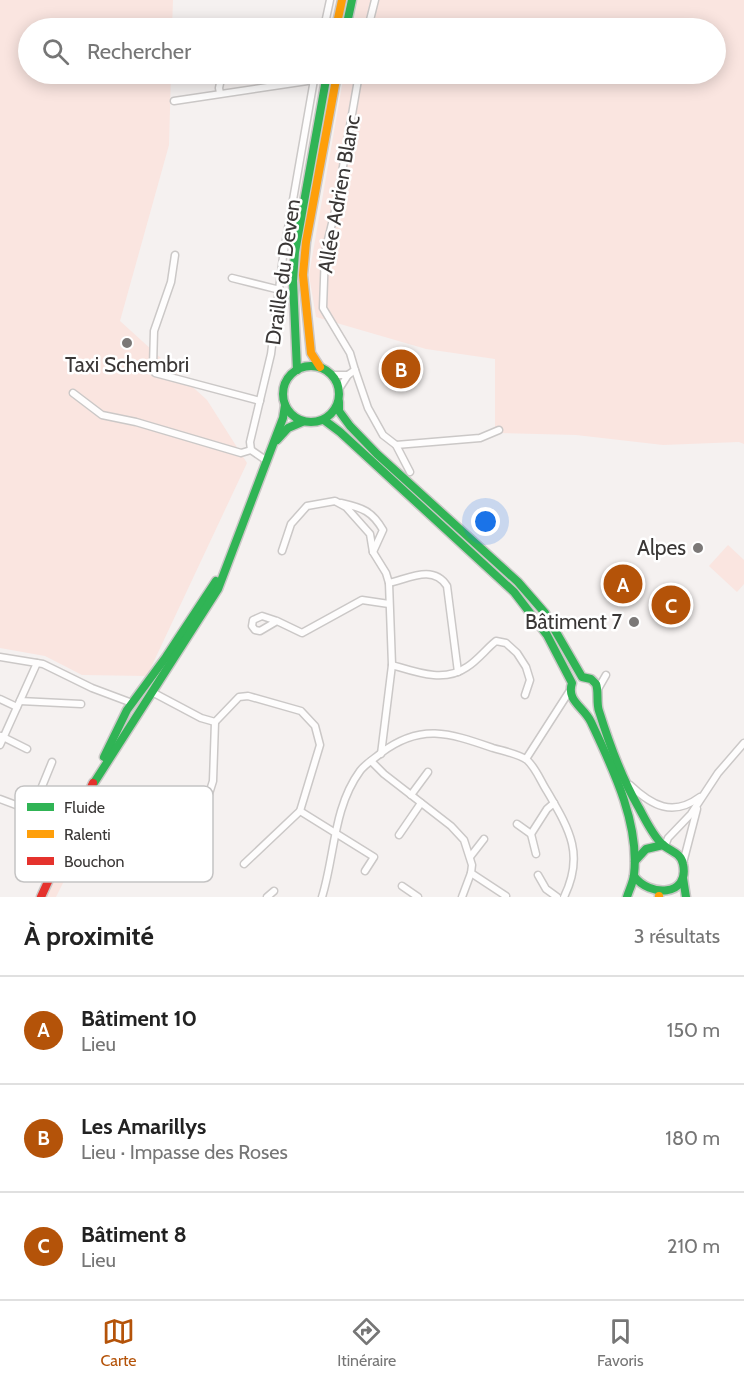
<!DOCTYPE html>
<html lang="fr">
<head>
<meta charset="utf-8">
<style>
  :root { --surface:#fff; --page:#f6f6f6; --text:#222; --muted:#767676; --line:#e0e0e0; --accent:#b45309 }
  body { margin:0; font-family:Cabin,sans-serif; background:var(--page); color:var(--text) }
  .you { position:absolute; left:486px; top:522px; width:21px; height:21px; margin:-15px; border:4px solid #fff; border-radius:50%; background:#1a73e8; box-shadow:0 0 0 9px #1a73e833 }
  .badge { display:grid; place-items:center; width:39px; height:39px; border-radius:50%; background:var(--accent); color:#fff; font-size:20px; font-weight:700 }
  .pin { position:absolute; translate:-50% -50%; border:3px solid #fff; box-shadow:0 2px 6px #0006 }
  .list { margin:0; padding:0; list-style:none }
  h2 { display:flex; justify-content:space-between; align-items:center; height:78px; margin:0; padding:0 24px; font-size:26px }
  h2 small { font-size:20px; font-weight:400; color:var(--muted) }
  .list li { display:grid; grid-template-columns:39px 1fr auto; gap:18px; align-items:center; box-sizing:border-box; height:108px; padding:0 24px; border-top:2px solid var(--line) }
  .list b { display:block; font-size:22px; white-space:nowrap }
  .list p { margin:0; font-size:20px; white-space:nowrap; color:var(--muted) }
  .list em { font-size:20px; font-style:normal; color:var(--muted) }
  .icon { flex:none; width:33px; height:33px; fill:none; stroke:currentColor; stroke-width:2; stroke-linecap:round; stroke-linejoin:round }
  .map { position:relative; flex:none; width:744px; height:897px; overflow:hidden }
  .search { position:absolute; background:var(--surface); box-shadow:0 3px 15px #0003; left:18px; right:18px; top:18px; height:66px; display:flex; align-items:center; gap:15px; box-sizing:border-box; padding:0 21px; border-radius:33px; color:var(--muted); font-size:22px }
  .sheet { height:402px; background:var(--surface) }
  nav { display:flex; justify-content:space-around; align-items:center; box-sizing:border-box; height:84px; border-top:2px solid var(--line); background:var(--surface); font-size:16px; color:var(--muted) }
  nav a { display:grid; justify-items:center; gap:3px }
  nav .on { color:var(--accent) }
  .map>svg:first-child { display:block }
</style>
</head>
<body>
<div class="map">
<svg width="744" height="897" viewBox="0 0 744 897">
  <rect width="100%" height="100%" fill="#f5f1f0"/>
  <g fill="#fae5e0">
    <path d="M 0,0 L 173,0 L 172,28 L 28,28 L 28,74 L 171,74 L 169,145 L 120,321 L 207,400 L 247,463 L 147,676 L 82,675 L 45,656 L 0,648 Z"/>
    <path d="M 358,0 L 744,0 L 744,444 L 739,442 L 663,445 L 576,435 L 495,433 L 495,359 L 426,349 L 316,317 L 309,275 L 344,74 L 716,74 L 716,28 L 352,28 Z"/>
    <path d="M 728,545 L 744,560 L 744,584 L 737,592 L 709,566 Z"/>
    <path d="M 66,851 L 72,865 L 56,897 L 45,897 Z"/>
  </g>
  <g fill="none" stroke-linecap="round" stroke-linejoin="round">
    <g stroke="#cbc8c7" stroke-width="9">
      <g id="street">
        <path d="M 324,28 L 330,0"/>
        <path d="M 368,28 L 375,0"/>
        <path d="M 220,93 L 219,88 L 222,74"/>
        <path d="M 174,101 L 314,80"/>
        <path d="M 175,255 L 171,282 L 154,331 L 153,366 L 155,373 L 260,401"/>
        <path d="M 232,278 L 280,290"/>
        <path d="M 355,370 L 368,408 L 383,435 L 396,445 L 410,472"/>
        <path d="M 332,375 L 348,375"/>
        <path d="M 339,389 L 348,375 L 355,370 L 350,353 L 323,308 L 325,252 L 336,207 L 359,74"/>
        <path d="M 73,393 L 102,415 L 136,422 L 241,453 L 251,450"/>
        <path d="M 396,445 L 480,438 L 499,430"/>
        <path d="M 267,461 L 251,450 L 250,442 L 271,354 L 283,257 L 315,74"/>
        <path d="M 341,503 C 363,508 372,511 383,530 L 373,552"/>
        <path d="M 282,551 L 291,524 L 307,506 L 335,501 L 346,507 L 370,534 L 373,552 L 386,573 L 389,583 L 392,665 L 381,754"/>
        <path d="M 389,583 C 408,579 433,564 447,586 L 458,672"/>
        <path d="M 277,621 L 260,631 L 255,630 L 252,626 L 253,620 L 262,616 L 277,621 L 302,633 L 362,600 L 389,604"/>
        <path d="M 0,657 L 43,664 L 92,688 L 132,703"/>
        <path d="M 392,665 C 416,672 444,683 467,667 C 478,660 486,649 496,641 L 506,643 L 517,653 L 526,667 L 530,680 L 525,695"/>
        <path d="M 598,689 L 606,675"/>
        <path d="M 152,692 L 201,718 L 215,722 L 239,697 L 248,696 L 301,711 L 315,726 L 320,745 L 300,811 L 244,864"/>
        <path d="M 0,699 L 17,707"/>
        <path d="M 20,701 L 81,704"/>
        <path d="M 1,736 L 27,749"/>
        <path d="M 0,745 L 37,663"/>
        <path d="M 526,759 L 569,692"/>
        <path d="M 371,761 L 384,774 L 451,826 L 464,840 L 472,865 L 471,873 L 462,897"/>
        <path d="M 630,785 C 652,806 673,817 700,797"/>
        <path d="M 411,795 L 428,772"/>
        <path d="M 0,799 L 32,811 L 52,762"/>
        <path d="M 300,811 L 374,857 L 365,871"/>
        <path d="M 517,824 L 531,834 L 547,809 L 554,803"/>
        <path d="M 531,834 L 536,854"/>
        <path d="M 399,835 L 421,803"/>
        <path d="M 665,846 L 668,838 L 691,814 L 718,773 L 744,743"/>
        <path d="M 470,857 L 484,839"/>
        <path d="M 184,860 L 192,848 L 213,781 L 215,722"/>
        <path d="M 683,863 L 697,809"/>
        <path d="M 471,873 L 506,896"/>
        <path d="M 538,875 L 546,889 L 557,897"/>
        <path d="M 402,886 L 418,897"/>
        <path d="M 267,897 L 274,891"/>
        <path d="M 322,897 C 335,855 333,808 360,771 C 365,764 374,759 381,753 C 421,723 449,733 493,748 C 503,751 519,754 527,760 C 536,768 541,782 547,791 C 569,829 585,854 564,897"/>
      </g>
    </g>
    <g stroke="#cbc8c7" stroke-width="11">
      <g id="fast">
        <path d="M 346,28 L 352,0"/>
        <circle cx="311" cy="394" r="28"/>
        <path d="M 297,370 L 293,281 L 295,252 L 327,74"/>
        <path d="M 339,402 L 339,411 L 350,426 L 377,454 L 518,582 L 545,613 L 582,677 L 591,679 L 596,684 C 599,692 596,702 599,711 C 609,743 622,779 639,808 C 645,819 652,834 661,843 C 668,851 681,852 683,864 C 690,897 649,897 634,876"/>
        <path d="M 324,420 L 340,432 L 514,592 L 547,635 L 572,683 C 566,701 584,707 591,722 C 612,767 640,823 634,875 C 633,883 629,890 627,897"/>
        <path d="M 277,440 L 288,428 L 302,422"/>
        <path d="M 104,757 L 127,710 L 166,657 L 216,581"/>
        <path d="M 92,786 L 218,589 L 283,418 L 285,405"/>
        <path d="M 635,861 L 646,849 L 663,845"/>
        <path d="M 683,878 L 686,897"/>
      </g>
    </g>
    <g stroke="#cbc8c7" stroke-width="11">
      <g id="slow">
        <path d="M 336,28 L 342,0"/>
        <path d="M 320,367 L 311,353 L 303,275 L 306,242 L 337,74"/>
        <path d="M 659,896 L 659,897"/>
      </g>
    </g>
    <g stroke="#cbc8c7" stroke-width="11">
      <path id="jam" d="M 41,897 L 93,783"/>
    </g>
    <use href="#street" stroke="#fefdfd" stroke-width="6"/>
    <use href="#fast" stroke="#30b455" stroke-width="8"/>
    <use href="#slow" stroke="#ff9f0a" stroke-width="8"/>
    <use href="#jam" stroke="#e5322d" stroke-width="8"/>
  </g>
  <g fill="#7b7877" stroke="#fff" stroke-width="2">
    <circle cx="127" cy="343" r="6"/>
    <circle cx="698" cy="548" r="6"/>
    <circle cx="634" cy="622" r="6"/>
  </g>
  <g text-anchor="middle" stroke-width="5" stroke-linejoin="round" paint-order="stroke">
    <g font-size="21" fill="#3a3736" stroke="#fff">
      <text transform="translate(339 194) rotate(-80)" y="7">Allée Adrien Blanc</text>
      <text transform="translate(283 272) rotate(-82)" y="7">Draille du Deven</text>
    </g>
    <g font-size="21" fill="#3a3736" stroke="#fff" text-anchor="end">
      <text x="127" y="372" text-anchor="middle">Taxi Schembri</text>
      <text x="686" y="555">Alpes</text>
      <text x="622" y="629">Bâtiment 7</text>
    </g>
  </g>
  <rect x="15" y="786" width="198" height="96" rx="9" fill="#fff" stroke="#c4c3c3" stroke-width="1.5"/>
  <rect x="27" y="803" width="27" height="8" fill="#30b455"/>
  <rect x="27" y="830" width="27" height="8" fill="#ff9f0a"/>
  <rect x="27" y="857" width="27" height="8" fill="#e5322d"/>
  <g font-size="16" fill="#3a3736">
    <text x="64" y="813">Fluide</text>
    <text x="64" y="840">Ralenti</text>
    <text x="64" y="867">Bouchon</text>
  </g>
</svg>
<div class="you"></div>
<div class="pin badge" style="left:623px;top:584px">A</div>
<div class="pin badge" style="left:401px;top:369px">B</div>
<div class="pin badge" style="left:671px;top:605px">C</div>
<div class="search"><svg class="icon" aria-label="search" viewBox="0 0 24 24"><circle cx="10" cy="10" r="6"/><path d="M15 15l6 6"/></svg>Rechercher</div>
</div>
<section class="sheet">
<h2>À proximité<small>3 résultats</small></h2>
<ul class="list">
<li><span class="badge">A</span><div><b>Bâtiment 10</b><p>Lieu</p></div><em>150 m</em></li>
<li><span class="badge">B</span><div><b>Les Amarillys</b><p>Lieu · Impasse des Roses</p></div><em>180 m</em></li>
<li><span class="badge">C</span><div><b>Bâtiment 8</b><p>Lieu</p></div><em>210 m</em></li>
</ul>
</section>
<nav>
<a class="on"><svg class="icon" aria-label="map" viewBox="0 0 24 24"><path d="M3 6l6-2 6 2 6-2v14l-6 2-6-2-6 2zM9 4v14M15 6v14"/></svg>Carte</a>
<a><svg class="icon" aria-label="directions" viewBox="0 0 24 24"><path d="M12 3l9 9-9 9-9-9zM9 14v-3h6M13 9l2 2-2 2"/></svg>Itinéraire</a>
<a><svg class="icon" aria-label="saved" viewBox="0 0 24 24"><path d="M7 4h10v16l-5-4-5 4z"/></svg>Favoris</a>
</nav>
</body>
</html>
